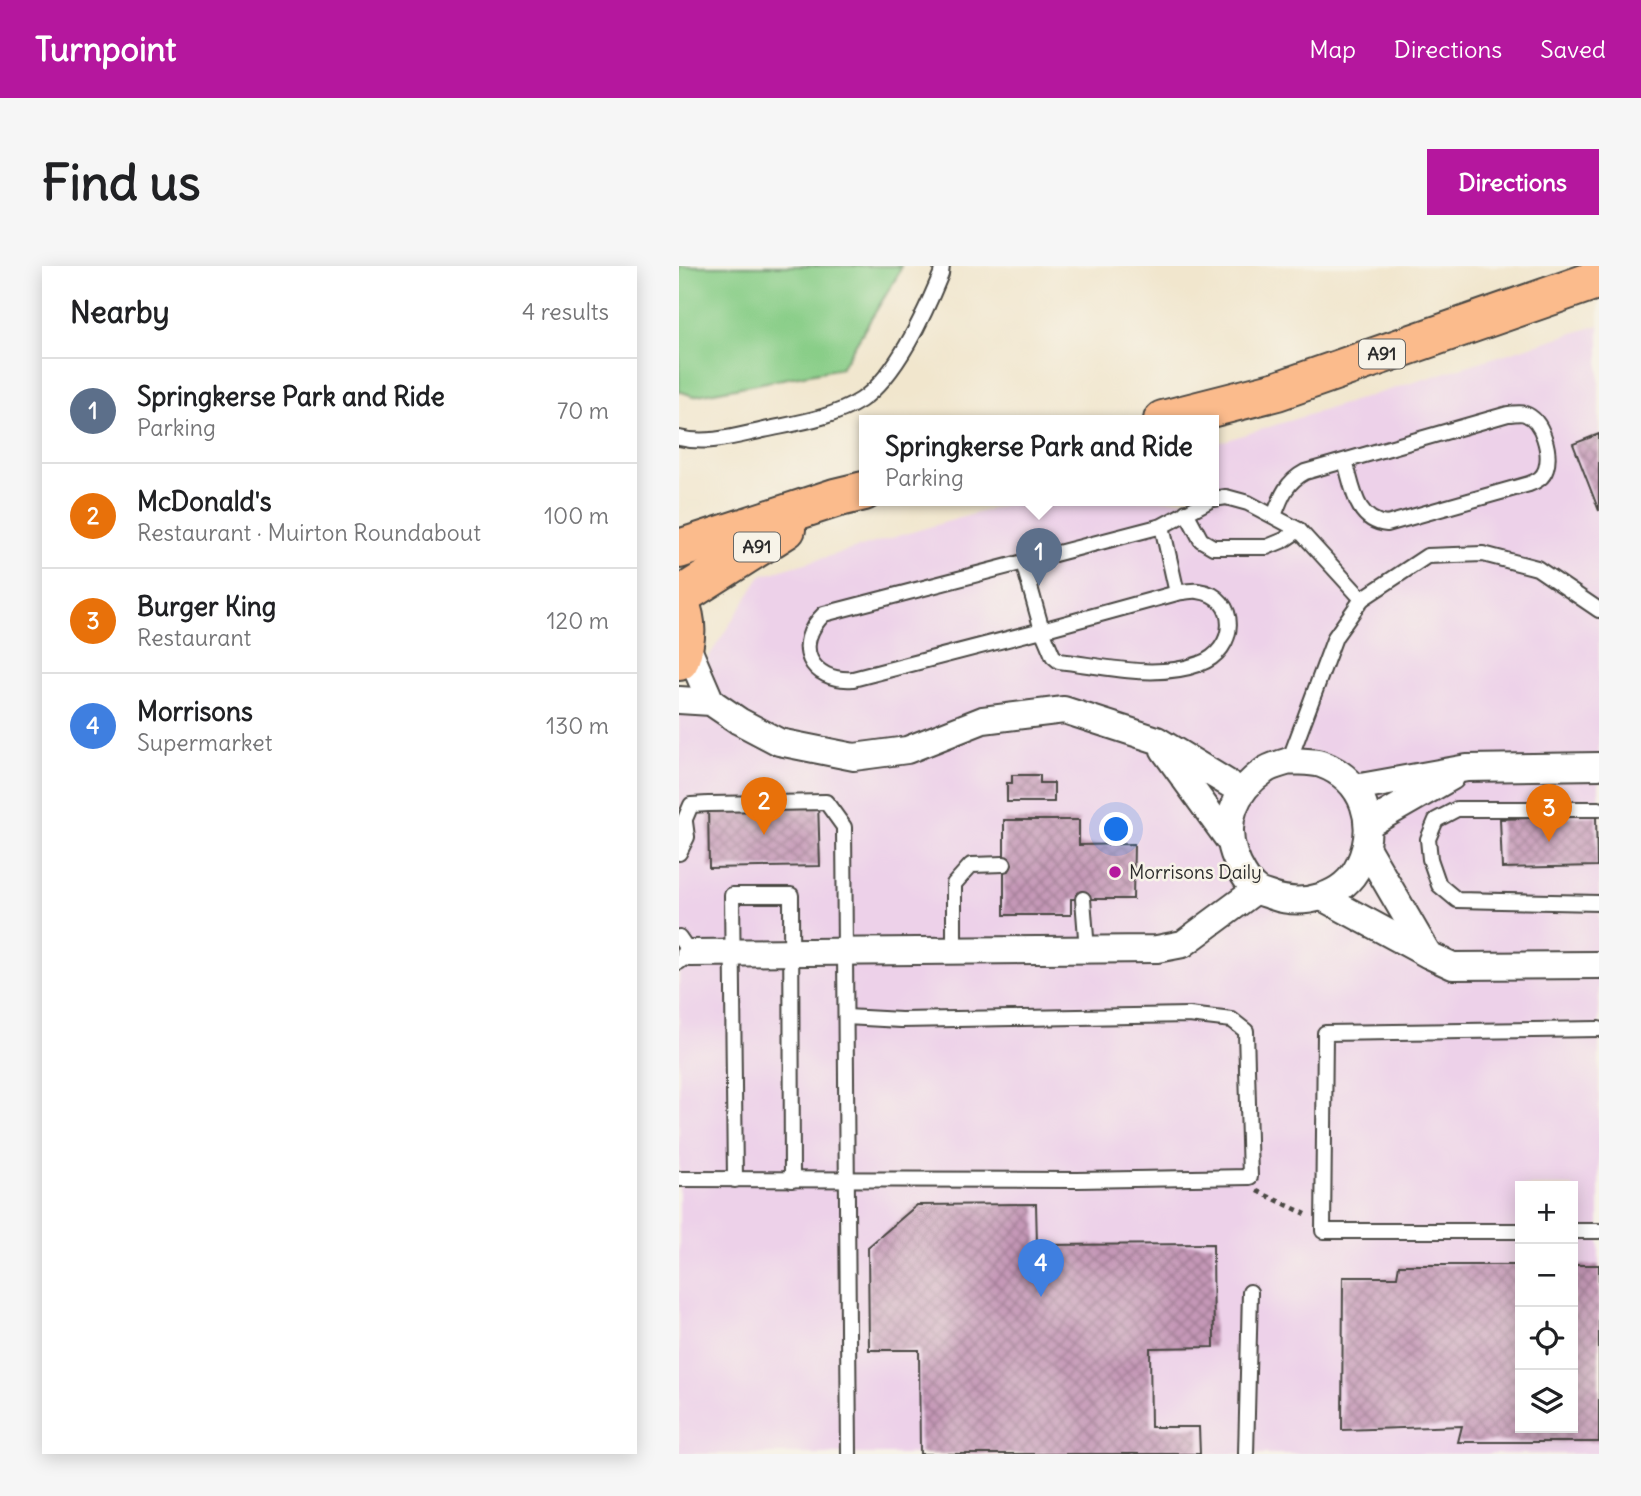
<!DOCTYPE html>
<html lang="en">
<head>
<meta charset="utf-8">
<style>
  :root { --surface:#fff; --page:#f6f6f6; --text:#202124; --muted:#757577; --line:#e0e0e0; --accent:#b5179e }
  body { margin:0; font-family:Delius,sans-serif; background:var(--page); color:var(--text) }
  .controls { position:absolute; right:21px; bottom:21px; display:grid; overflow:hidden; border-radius:0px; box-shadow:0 4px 18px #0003 }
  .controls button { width:63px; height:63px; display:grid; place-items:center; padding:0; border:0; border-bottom:2px solid var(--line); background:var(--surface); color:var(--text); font:35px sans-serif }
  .you { position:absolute; left:438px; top:564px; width:24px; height:24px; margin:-18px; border:5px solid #fff; border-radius:50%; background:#1a73e8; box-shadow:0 0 0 10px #1a73e833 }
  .badge { display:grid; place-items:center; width:46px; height:46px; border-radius:50%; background:var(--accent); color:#fff; font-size:23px; font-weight:700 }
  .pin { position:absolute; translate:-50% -58px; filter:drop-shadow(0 2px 4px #0008) }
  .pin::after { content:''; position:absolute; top:37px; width:24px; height:21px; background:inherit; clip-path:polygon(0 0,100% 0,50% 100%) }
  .popup { position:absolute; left:180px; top:149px; width:360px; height:91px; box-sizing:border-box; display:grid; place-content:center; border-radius:0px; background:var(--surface); filter:drop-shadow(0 2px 5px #0005); font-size:23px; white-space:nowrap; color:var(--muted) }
  .popup b { font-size:26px; color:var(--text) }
  .popup::after { content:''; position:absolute; left:50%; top:100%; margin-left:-14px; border:14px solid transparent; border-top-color:var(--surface) }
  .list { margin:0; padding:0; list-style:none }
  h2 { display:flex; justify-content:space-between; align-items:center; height:91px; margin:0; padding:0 28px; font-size:30px }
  h2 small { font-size:23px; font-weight:400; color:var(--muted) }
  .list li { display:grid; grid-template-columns:46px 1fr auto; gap:21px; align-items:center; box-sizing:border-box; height:105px; padding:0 28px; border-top:2px solid var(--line) }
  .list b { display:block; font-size:26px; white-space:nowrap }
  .list p { margin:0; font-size:23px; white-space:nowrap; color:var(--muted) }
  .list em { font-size:23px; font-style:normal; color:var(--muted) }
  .icon { flex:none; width:38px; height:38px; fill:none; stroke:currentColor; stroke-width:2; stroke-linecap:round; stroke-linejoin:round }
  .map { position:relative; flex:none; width:920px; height:1188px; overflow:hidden; border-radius:0px }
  header { display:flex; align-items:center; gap:42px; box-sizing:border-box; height:98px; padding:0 35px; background:var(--accent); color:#fff }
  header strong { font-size:33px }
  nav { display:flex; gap:38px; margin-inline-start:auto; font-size:24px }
  .intro { display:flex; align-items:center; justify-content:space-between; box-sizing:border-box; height:168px; padding:0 42px }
  h1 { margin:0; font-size:49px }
  .button { padding:18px 32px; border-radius:0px; background:var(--accent); color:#fff; font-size:24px; font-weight:700 }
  main { display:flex; gap:42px; padding:0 42px }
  aside { flex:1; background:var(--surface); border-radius:0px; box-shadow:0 4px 18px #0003 }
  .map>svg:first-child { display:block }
</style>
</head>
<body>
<header>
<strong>Turnpoint</strong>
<nav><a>Map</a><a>Directions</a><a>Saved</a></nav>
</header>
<div class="intro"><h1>Find us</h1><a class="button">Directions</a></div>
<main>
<aside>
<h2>Nearby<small>4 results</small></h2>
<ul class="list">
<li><span class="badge" style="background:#5c6f8a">1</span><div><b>Springkerse Park and Ride</b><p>Parking</p></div><em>70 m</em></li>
<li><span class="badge" style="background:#e8710a">2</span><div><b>McDonald's</b><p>Restaurant · Muirton Roundabout</p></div><em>100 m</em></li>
<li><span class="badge" style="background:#e8710a">3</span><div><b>Burger King</b><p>Restaurant</p></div><em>120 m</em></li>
<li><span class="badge" style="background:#3f7fe0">4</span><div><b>Morrisons</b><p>Supermarket</p></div><em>130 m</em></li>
</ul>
</aside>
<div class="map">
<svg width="920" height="1188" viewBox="0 0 920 1188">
  <defs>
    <pattern id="building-cross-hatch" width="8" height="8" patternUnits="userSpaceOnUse" patternTransform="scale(1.75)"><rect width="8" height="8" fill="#c598b7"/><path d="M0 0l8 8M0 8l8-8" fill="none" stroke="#a07c95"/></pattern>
  </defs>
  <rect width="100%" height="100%" fill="#f7f3e8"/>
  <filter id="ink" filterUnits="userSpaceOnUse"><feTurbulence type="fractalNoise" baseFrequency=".0143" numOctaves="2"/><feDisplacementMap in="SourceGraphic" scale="14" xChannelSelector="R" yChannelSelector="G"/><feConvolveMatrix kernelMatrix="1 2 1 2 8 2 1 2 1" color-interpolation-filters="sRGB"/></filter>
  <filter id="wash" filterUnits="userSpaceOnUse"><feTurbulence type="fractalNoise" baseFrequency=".00686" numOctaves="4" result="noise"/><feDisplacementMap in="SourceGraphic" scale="28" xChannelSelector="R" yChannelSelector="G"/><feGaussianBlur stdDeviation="1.57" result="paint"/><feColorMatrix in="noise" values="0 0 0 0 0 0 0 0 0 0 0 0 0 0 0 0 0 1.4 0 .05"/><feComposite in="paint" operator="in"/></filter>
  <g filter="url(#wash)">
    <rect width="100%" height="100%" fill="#f1e6cd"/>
    <path fill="#edd1e9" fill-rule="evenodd" d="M 920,59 L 920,1188 L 0,1188 L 0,437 L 82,310 L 343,234 L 535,234 L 535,178 ZM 841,920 L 894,920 L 894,1162 L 841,1162 Z"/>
    <path fill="#89ce88" stroke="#5a7c5a" stroke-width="2" d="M 0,0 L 222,0 L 220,7 L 162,102 L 14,130 L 0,125 Z"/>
    <g id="blocks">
      <g fill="url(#building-cross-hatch)">
        <path d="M 920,168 L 920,245 L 894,178 Z"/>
        <path d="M 333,509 L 361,509 L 361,517 L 375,517 L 375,536 L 328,536 L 328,517 L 333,517 Z"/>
        <path d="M 139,536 L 141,600 L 30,602 L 29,538 Z"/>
        <path d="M 917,550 L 918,600 L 823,602 L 821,553 Z"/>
        <path d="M 325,554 L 400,554 L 400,579 L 455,578 L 454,633 L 392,633 L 392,649 L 325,649 Z"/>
        <path d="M 357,938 L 358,979 L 534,978 L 535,1081 L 471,1082 L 472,1161 L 520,1161 L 521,1188 L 241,1188 L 240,1084 L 190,1084 L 189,981 L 238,939 Z"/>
        <path d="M 720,999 L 841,999 L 841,1162 L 894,1162 L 894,999 L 920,999 L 920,1176 L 779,1176 L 783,1160 L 663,1164 L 664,1011 L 718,1011 Z"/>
      </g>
    </g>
  </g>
  <g filter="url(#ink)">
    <use href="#blocks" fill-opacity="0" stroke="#494743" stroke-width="2"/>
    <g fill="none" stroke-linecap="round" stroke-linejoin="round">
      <g stroke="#494743" stroke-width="18">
        <g id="service">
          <path d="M 0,172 C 28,179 57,170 85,164 C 117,157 154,152 182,134 C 218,110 246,47 262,8 L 263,0"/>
          <path d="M 535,233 L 547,231 L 569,237 L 620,264 L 683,333"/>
          <path d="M 507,246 L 522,274 L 534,281 L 588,281 L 605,274 L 620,264"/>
          <path d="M 595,250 C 602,231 607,216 626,206 L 829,148 C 835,148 841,146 846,148 C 864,154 872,187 867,203 C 864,212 858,215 850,218 L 708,258 C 676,255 674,221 666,195"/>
          <path d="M 483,260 L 498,327 C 504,326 513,324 519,325 C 561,330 559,385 520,398 C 476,414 424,400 380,395 L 374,390 L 363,364 L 174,413 C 131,416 113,379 145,348 L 483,260 L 531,234"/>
          <path d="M 344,296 L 363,364 L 498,327"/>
          <path d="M 610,495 L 656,371 L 683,333 L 748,290 L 804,288 L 858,302 L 920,344"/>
          <path d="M 920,543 L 778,543 L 757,554 L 749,573 L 751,593 L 760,619 L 778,634 L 920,637"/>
          <path d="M 0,567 L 12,539 L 29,538 L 147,536 L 165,561 L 170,1188"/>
          <path d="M 0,587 L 8,571 L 6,556"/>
          <path d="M 404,633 L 408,684"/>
          <path d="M 0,671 L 11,687 L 0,696"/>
          <path d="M 275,685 L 275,618 L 292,599 L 325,598"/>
          <path d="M 0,913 L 398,914 L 571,911 L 567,765 L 553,754 L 510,749 L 222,754 L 167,751"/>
          <path d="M 56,914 L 53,629 L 112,629 L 113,914"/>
          <path d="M 841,965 L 644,965 L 646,767 L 920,763"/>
          <path d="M 894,965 L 920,965"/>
          <path d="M 567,1188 L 571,1026"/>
        </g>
      </g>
      <g stroke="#494743" stroke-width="30">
        <g id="minor">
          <path d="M 6,376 L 32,436"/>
          <path d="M 0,434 L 32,436 L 60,455 L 100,476 L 175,491 L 228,484 L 304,454 L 385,444 L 478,474 L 562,525"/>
          <path d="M 485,484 L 550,574"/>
          <path d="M 610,495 C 620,496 632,495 642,498 C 686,514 699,558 680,599 C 665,631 624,641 593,630 C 589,628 582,627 578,624 C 568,617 559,600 555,588 C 544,555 556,525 585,505 C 591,500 602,498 610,495 Z"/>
          <path d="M 676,522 L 788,502 L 920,500"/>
          <path d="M 690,558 L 772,511"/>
          <path d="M 688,583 L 749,688"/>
          <path d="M 643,631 L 750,689 L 774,700 L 920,699"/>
          <path d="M 11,687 L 478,683 L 504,678 L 577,624"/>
        </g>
      </g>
      <g stroke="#494743" stroke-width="42">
        <g id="primary">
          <path d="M 484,154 L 598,125 L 920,13"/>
          <path d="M 0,283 L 156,232 L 185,225"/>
          <path d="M 0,331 L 107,263"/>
          <path d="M 0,335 C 9,356 8,374 0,395"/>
        </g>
      </g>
      <path stroke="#494743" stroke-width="4.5" stroke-dasharray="5 5" stroke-linecap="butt" d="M 578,925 L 627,948"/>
      <use href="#service" stroke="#fff" stroke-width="14"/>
      <use href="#minor" stroke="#fff" stroke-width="26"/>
      <use href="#primary" stroke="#fbbb8c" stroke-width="38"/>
    </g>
  </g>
  <circle fill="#b5179e" stroke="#f7f3e8" stroke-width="2.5" cx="436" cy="606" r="7"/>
  <g text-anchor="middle" stroke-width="5" stroke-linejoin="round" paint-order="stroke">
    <g fill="#f7f3e8" stroke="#686764" stroke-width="2">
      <rect x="680" y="73.5" width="46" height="29" rx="5"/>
      <rect x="55" y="266.5" width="46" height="29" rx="5"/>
    </g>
    <g font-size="18" font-weight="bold" fill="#2b2b2b">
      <text x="703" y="94">A91</text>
      <text x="78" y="287">A91</text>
    </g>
    <g font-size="19" fill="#2b2b2b" stroke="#f7f3e8" text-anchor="start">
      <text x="450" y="613">Morrisons Daily</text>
    </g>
  </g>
</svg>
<div class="controls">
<button>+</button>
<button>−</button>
<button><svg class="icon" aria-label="locate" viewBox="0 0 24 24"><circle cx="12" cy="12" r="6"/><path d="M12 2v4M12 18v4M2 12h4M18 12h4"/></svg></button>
<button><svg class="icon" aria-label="layers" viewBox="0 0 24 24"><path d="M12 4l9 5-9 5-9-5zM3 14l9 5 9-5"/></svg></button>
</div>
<div class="you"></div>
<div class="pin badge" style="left:360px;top:320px;background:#5c6f8a">1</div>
<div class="popup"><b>Springkerse Park and Ride</b>Parking</div>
<div class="pin badge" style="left:85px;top:569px;background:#e8710a">2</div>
<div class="pin badge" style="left:870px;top:576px;background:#e8710a">3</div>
<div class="pin badge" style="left:362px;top:1031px;background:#3f7fe0">4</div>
</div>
</main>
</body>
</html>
